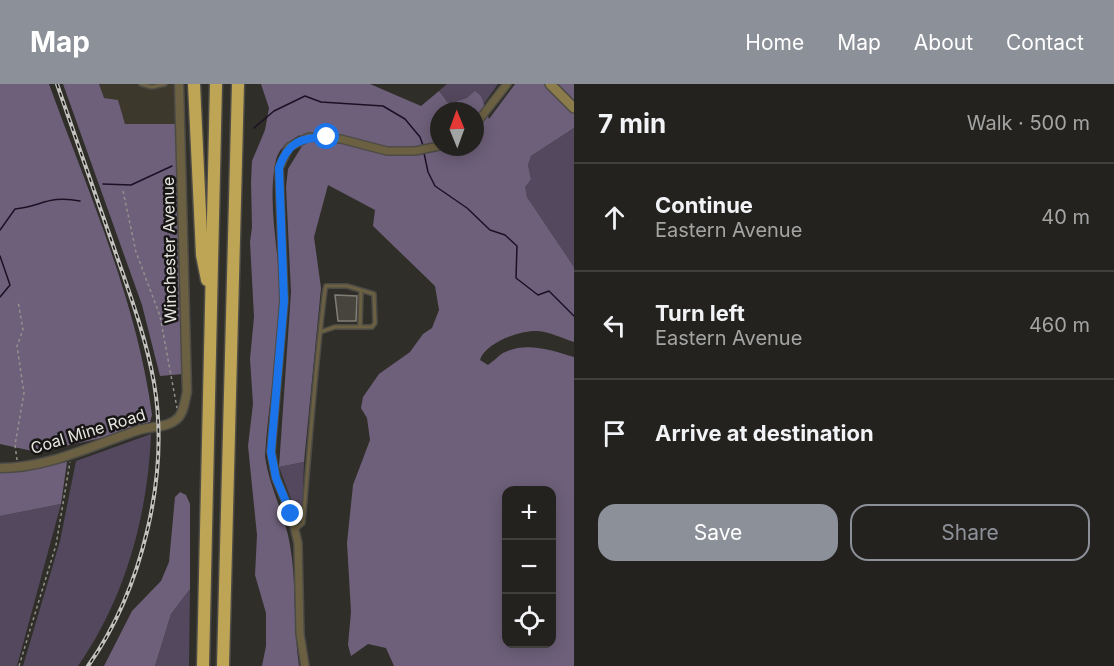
<!DOCTYPE html>
<html lang="en">
<head>
<meta charset="utf-8">
<style>
  :root { --surface:#24221e; --page:#2c2a27; --text:#f1f3f6; --muted:#a3a4a4; --line:#413f3c; --accent:#8c9099 }
  body { margin:0; font-family:Inter,sans-serif; background:var(--page); color:var(--text) }
  .controls { position:absolute; right:18px; bottom:18px; display:grid; overflow:hidden; border-radius:12px; box-shadow:0 3px 15px #0003 }
  .controls button { width:54px; height:54px; display:grid; place-items:center; padding:0; border:0; border-bottom:2px solid var(--line); background:var(--surface); color:var(--text); font:30px sans-serif }
  .compass { position:absolute; left:430px; top:18px; width:54px; height:54px; border-radius:50%; background:var(--surface); box-shadow:0 3px 15px #0003; rotate:359deg }
  .stop { position:absolute; width:18px; height:18px; margin:-14px; border:4px solid #1a73e8; border-radius:50%; background:#fff }
  .stop.end { background:#1a73e8; border-color:#fff; box-shadow:0 2px 6px #0008 }
  .list { margin:0; padding:0; list-style:none }
  h2 { display:flex; justify-content:space-between; align-items:center; height:78px; margin:0; padding:0 24px; font-size:26px }
  h2 small { font-size:20px; font-weight:400; color:var(--muted) }
  .list li { display:grid; grid-template-columns:39px 1fr auto; gap:18px; align-items:center; box-sizing:border-box; height:108px; padding:0 24px; border-top:2px solid var(--line) }
  .list b { display:block; font-size:22px; white-space:nowrap }
  .list p { margin:0; font-size:20px; white-space:nowrap; color:var(--muted) }
  .list em { font-size:20px; font-style:normal; color:var(--muted) }
  .actions { display:flex; gap:12px; padding:18px 24px }
  .actions a { flex:1; padding:14px 0; border:2px solid var(--accent); border-radius:18px; text-align:center; font-size:21px; color:var(--accent) }
  .actions .main { background:var(--accent); color:#fff }
  .icon { flex:none; width:33px; height:33px; fill:none; stroke:currentColor; stroke-width:2; stroke-linecap:round; stroke-linejoin:round }
  .map { position:relative; flex:none; width:574px; height:582px; overflow:hidden }
  header { display:flex; align-items:center; gap:36px; box-sizing:border-box; height:84px; padding:0 30px; background:var(--accent); color:#fff }
  header strong { font-size:28px }
  nav { display:flex; gap:33px; margin-inline-start:auto; font-size:21px }
  main { display:flex }
  aside { flex:1; background:var(--surface) }
  .map>svg:first-child { display:block }
</style>
</head>
<body>
<header>
<strong>Map</strong>
<nav><a>Home</a><a>Map</a><a>About</a><a>Contact</a></nav>
</header>
<main>
<div class="map">
<svg width="574" height="582" viewBox="0 0 574 582">
  <rect width="100%" height="100%" fill="#302e28"/>
  <path fill="#3c382c" d="M 99,0 L 176,0 L 177,40 L 125,40 L 118,16 L 104,14 Z"/>
  <g fill="#53485d">
    <path d="M 447,0 L 498,0 L 483,21 L 481,12 L 449,20 L 439,7 Z"/>
    <path d="M 574,44 L 574,183 L 527,113 L 524,102 L 531,95 L 528,81 L 531,72 Z"/>
    <path d="M 151,350 C 148,431 125,515 78,582 L 23,582 L 60,457 L 76,377 Z"/>
    <path d="M 304,378 L 302,436 L 299,437 L 279,383 Z"/>
    <path d="M 61,420 L 17,582 L 0,582 L 0,432 Z"/>
    <path d="M 190,505 L 189,582 L 155,582 L 171,530 Z"/>
  </g>
  <g fill="#6e607a" fill-rule="evenodd">
    <path d="M 0,0 L 49,0 C 88,108 137,217 152,331 L 150,338 L 102,354 L 37,368 L 0,360 Z"/>
    <path d="M 63,0 L 99,0 L 104,14 L 118,16 L 125,40 L 177,40 L 183,290 L 160,292 L 142,221 Z"/>
    <path d="M 261,0 L 370,0 L 421,22 L 439,7 L 449,20 L 467,14 L 475,7 L 481,12 L 489,35 L 515,0 L 574,0 L 574,44 L 531,72 L 528,81 L 531,95 L 525,103 L 527,113 L 574,183 L 574,258 C 562,254 550,248 537,247 C 520,246 485,259 480,276 L 488,281 C 494,277 498,272 503,269 C 525,257 552,266 574,273 L 574,582 L 394,582 L 386,564 L 368,560 L 351,572 L 348,561 L 351,528 L 347,459 L 353,401 L 370,356 L 367,334 L 361,324 L 363,313 L 379,290 L 410,268 L 423,250 L 432,244 L 439,226 L 435,202 L 373,142 L 375,126 L 328,101 L 314,153 L 321,204 L 304,378 L 279,383 L 291,208 L 286,103 L 288,85 L 302,62 L 300,51 C 287,58 277,65 275,81 C 267,126 281,174 280,220 C 278,271 268,321 265,372 C 269,403 285,430 290,461 C 297,501 293,542 299,582 L 262,582 L 266,562 L 266,529 L 255,491 L 257,451 L 248,362 L 253,320 L 250,275 L 254,233 L 250,158 L 252,143 L 251,98 L 252,77 L 265,46 L 269,24 ZM 439,27 L 475,27 L 475,63 L 439,63 ZM 506,406 L 552,406 L 552,560 L 506,560 Z"/>
    <path d="M 67,378 L 61,420 L 0,432 L 0,388 Z"/>
    <path d="M 180,408 L 186,411 L 190,420 L 190,505 L 171,530 L 155,582 L 104,582 L 132,527 L 161,497 L 169,478 L 175,413 Z"/>
  </g>
  <g fill="none" stroke-linecap="round" stroke-linejoin="round">
    <g stroke="#1c1025" stroke-width="1.5">
      <path d="M 254,44 L 274,27 L 305,12 L 321,18 L 383,22 L 405,35 L 420,53 L 424,64"/>
      <path d="M 424,69 L 428,88 L 435,102 L 467,124 L 490,146 L 505,151 L 517,162 L 516,194 L 538,211 L 549,207 L 574,232"/>
      <path d="M 103,100 L 131,101 L 172,82"/>
      <path d="M 0,146 L 15,125 C 42,122 49,111 80,117"/>
      <path d="M 0,172 L 10,201 L 0,213"/>
    </g>
  </g>
  <path fill="#46443d" stroke="#817f77" stroke-width="1.5" d="M 335,211 L 357,212 L 356,237 L 338,237 Z"/>
  <g fill="none" stroke-linecap="round" stroke-linejoin="round">
    <g stroke="#4d4b46" stroke-width="6">
      <g id="service">
        <path d="M 141,0 L 152,3 L 165,0"/>
        <path d="M 360,243 L 361,207"/>
        <path d="M 296,445 L 303,439 C 310,361 315,283 325,206 L 326,202 L 347,202 L 374,210 L 375,239 L 372,243 L 335,243 L 320,248"/>
      </g>
    </g>
    <g stroke="#4d4b46" stroke-width="10">
      <g id="minor">
        <path d="M 475,41 L 507,0"/>
        <path d="M 305,582 L 300,550 L 298,459 L 291,430 L 276,394 L 271,368 L 284,217 L 279,84 L 289,63 L 309,53 L 341,55 L 387,67 L 415,67 L 439,62"/>
      </g>
    </g>
    <g stroke="#4d4b46" stroke-width="11">
      <path id="tertiary" d="M 0,384 C 49,384 93,361 139,346 C 152,342 168,344 178,334 C 184,328 185,316 187,308 L 179,0"/>
    </g>
    <g stroke="#4d4b46" stroke-width="12">
      <path id="secondary" d="M 550,0 L 574,24"/>
    </g>
    <g stroke="#4d4b46" stroke-width="15">
      <g id="motorway">
        <path d="M 194,0 L 202,171 L 207,196"/>
        <path d="M 203,582 L 216,0"/>
        <path d="M 223,582 L 238,0"/>
      </g>
    </g>
    <g stroke="#93918c" stroke-width="1.5" stroke-dasharray="3 3" stroke-linecap="butt">
      <path d="M 123,107 L 136,168 L 160,232 L 177,324"/>
      <path d="M 17,376 L 15,361 L 24,309 L 17,262 L 23,246 L 18,217"/>
      <path d="M 19,582 L 56,461 L 70,378"/>
    </g>
    <use href="#service" stroke="#6b6042" stroke-width="3"/>
    <use href="#minor" stroke="#6b6042" stroke-width="7"/>
    <use href="#tertiary" stroke="#6b6042" stroke-width="8"/>
    <use href="#secondary" stroke="#8d7c4b" stroke-width="9"/>
    <use href="#motorway" stroke="#bea455" stroke-width="12"/>
    <g stroke="#c3c2be" stroke-width="4">
      <path id="rail" d="M 57,0 C 76,55 95,109 114,164 C 129,208 146,253 154,299 C 170,391 142,506 88,582"/>
    </g>
    <use href="#rail" stroke="#171614" stroke-width="1.5" stroke-dasharray="4.5" stroke-linecap="butt"/>
  </g>
  <g fill="none" stroke-linecap="round" stroke-linejoin="round">
    <path stroke="#1a73e8" stroke-width="8" d="M 291,430 L 276,394 L 271,368 L 284,217 L 279,84 C 287,59 301,53 327,53"/>
  </g>
  <g text-anchor="middle" stroke-width="5" stroke-linejoin="round" paint-order="stroke">
    <g font-size="16" fill="#e7e6e2" stroke="#171614">
      <text transform="translate(169 166) rotate(-91)" y="6">Winchester Avenue</text>
      <text transform="translate(88 347) rotate(-17)" y="6">Coal Mine Road</text>
    </g>
  </g>
</svg>
<div class="controls">
<button>+</button>
<button>−</button>
<button><svg class="icon" aria-label="locate" viewBox="0 0 24 24"><circle cx="12" cy="12" r="6"/><path d="M12 2v4M12 18v4M2 12h4M18 12h4"/></svg></button>
</div>
<svg class="compass" viewBox="-18 -18 36 36"><path d="M0-13l5 13h-10z" fill="#e53935"/><path d="M0 13l5-13h-10z" fill="#a3a4a4"/></svg>
<div class="stop" style="left:327px;top:53px"></div>
<div class="stop end" style="left:291px;top:430px"></div>
</div>
<aside>
<h2>7 min<small>Walk · 500 m</small></h2>
<ul class="list">
<li><svg class="icon" aria-label="ahead" viewBox="0 0 24 24"><path d="M12 20V5M6 11l6-6 6 6"/></svg><div><b>Continue</b><p>Eastern Avenue</p></div><em>40 m</em></li>
<li><svg class="icon" aria-label="left" viewBox="0 0 24 24"><path d="M17 20v-9H6M10 6l-5 5 5 5"/></svg><div><b>Turn left</b><p>Eastern Avenue</p></div><em>460 m</em></li>
<li><svg class="icon" aria-label="arrive" viewBox="0 0 24 24"><path d="M6 21V4h12l-3 4 3 4H6"/></svg><div><b>Arrive at destination</b></div></li>
</ul>
<div class="actions"><a class="main">Save</a><a>Share</a></div>
</aside>
</main>
</body>
</html>
